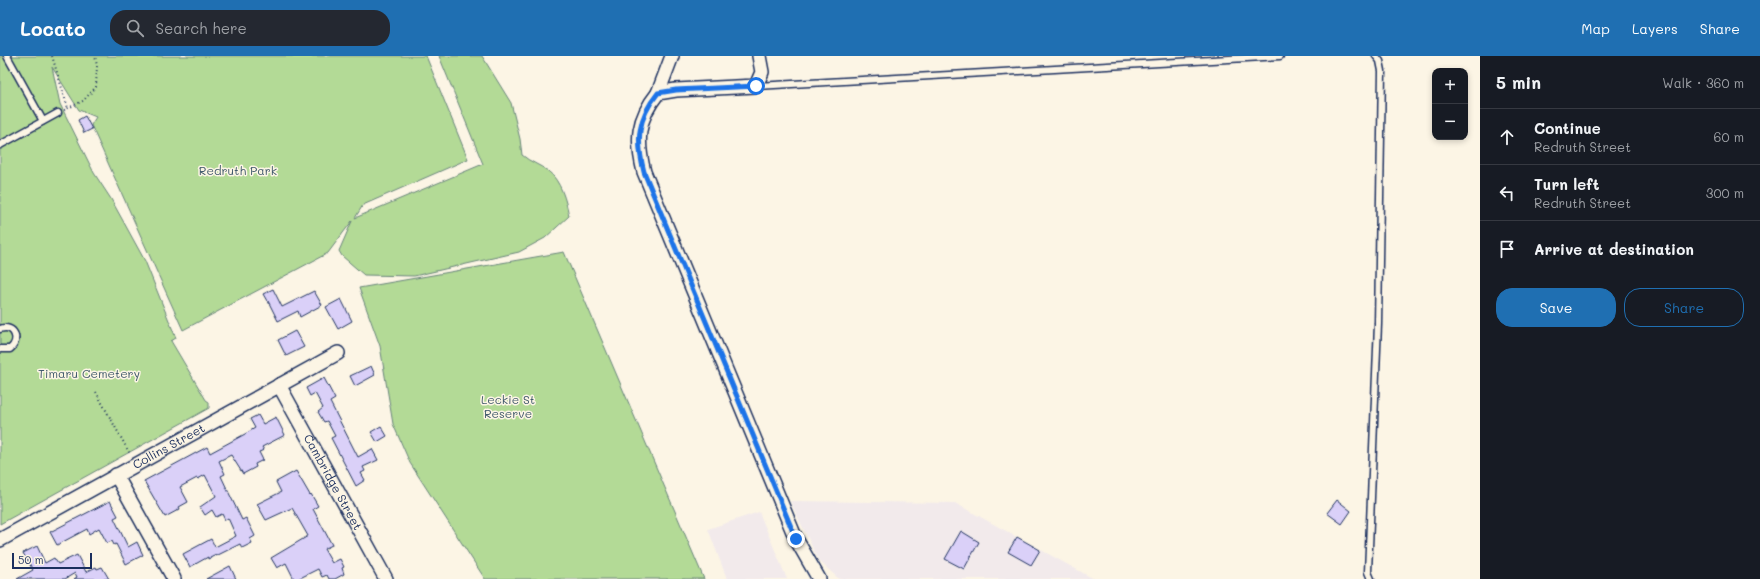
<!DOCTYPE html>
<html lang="en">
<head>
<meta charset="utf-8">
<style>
  :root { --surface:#171b24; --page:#242831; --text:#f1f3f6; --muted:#9ea1a6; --line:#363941; --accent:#1f6fb2 }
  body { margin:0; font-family:Mali,sans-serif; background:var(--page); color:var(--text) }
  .controls { position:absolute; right:12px; top:12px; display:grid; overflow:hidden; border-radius:8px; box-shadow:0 2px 6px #0003 }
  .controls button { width:36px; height:36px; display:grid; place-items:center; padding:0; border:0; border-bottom:1px solid var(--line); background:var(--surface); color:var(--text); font:20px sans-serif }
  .scale { position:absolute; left:12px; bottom:10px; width:80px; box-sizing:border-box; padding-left:4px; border:2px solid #1b2f5e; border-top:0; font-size:11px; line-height:14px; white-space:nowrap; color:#1b2f5e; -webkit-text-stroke:3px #fcf5e5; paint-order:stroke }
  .stop { position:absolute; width:12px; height:12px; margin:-9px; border:3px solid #1a73e8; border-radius:50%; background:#fff }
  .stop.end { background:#1a73e8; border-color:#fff; box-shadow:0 1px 4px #0008 }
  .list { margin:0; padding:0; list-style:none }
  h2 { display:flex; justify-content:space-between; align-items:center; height:52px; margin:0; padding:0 16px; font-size:17px }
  h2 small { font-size:13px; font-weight:400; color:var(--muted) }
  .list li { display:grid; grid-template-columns:26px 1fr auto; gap:12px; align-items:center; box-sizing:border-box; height:56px; padding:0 16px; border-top:1px solid var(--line) }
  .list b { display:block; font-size:15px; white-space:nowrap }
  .list p { margin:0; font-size:13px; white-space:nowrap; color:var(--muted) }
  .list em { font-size:13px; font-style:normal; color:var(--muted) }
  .actions { display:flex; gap:8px; padding:12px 16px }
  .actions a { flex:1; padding:9px 0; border:1px solid var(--accent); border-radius:16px; text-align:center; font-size:14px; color:var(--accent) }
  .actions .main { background:var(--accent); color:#fff }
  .icon { flex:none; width:22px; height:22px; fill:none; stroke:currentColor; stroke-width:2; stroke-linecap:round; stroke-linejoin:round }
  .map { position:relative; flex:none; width:1480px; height:523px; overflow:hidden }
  header { display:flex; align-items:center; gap:24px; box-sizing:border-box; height:56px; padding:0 20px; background:var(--accent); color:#fff }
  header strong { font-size:19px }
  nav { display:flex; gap:22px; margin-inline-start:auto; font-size:14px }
  .search { width:280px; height:36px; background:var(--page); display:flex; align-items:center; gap:10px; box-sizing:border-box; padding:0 14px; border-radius:16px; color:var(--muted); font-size:15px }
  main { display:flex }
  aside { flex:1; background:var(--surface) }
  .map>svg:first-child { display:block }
</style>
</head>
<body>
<header>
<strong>Locato</strong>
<div class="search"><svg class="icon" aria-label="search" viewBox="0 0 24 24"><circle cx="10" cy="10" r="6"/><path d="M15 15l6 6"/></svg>Search here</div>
<nav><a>Map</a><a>Layers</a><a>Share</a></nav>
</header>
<main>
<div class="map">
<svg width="1480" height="523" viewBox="0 0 1480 523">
  <rect width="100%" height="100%" fill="#fcf5e5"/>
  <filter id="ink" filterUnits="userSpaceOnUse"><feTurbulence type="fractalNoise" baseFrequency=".025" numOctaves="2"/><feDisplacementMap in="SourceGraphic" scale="8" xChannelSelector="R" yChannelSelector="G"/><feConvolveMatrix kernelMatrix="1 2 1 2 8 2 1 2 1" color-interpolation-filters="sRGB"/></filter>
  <g filter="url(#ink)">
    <g fill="#f2eaeb">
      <path d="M 790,445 L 955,447 L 1094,523 L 839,523 L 819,505 Z"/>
      <path d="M 759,456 L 787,523 L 727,523 L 708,473 Z"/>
    </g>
    <g fill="#b3da96" stroke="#67847a">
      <path d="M 0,0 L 426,0 L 468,103 L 363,149 L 355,162 L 483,108 L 439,0 L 482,0 L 511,47 L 520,83 L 522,99 C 530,106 540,109 548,115 C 561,125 566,145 569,160 L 545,182 L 519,196 L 414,220 L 364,219 L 342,200 L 339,195 L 352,165 L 328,197 L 183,274 L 91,69 L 96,61 L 79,54 L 52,11 L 60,48 L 94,117 L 111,143 L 145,205 L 176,282 L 171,285 L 206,344 L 209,346 L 209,352 L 0,468 Z"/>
      <path d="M 564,196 L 704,523 L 485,523 L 410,407 L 393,368 L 380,290 L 359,232 Z"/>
    </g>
    <g fill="#dad0f8" stroke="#1b2f5e">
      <path d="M 85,60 L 92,73 L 84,77 L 78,64 Z"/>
      <path d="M 273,233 L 282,251 L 314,235 L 322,249 L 300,261 L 298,255 L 278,265 L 268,245 L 267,245 L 263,238 Z"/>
      <path d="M 341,243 L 352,265 L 338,273 L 326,251 Z"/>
      <path d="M 295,275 L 304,291 L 286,300 L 278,284 Z"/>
      <path d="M 371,310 L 375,319 L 355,330 L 350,320 Z"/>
      <path d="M 324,322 L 335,343 L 330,346 L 358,401 L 372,393 L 378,404 L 363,411 L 365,415 L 361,417 L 365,424 L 356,430 L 331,382 L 335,380 L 327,365 L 324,366 L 318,356 L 323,352 L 315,337 L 310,340 L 306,332 Z"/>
      <path d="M 258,359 L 263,368 L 276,361 L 285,379 L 262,391 L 264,394 L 259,396 L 263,404 L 255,408 L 256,411 L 243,418 L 231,399 L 219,405 L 225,418 L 221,420 L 228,435 L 242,464 L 246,462 L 255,480 L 250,483 L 252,487 L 242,492 L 240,488 L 216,500 L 216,499 L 208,503 L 208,501 L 190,511 L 183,498 L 211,483 L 215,491 L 236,480 L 228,462 L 225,464 L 222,458 L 216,461 L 212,454 L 205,459 L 200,451 L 216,440 L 205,419 L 198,423 L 197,422 L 180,431 L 188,446 L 179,451 L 180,453 L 165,461 L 144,425 L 207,391 L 210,397 L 245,378 L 255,372 L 250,363 Z"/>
      <path d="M 381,370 L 387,380 L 377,386 L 371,376 Z"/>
      <path d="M 296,415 L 310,439 L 311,438 L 318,450 L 313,453 L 332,489 L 324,493 L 332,507 L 340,503 L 344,511 L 342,512 L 344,518 L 335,523 L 329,523 L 327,519 L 322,521 L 318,513 L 298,523 L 294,523 L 286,507 L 277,512 L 271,502 L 308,480 L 292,452 L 266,464 L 257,448 L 281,436 L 276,426 Z"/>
      <path d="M 1337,444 L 1351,455 L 1342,468 L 1327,457 Z"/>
      <path d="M 110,445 L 118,460 L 114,462 L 128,491 L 137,486 L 143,499 L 126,508 L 116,488 L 114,489 L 112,485 L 107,487 L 99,472 L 89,478 L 87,473 L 57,489 L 50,476 Z"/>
      <path d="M 961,475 L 979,486 L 964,513 L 945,503 Z"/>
      <path d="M 1017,481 L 1040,494 L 1031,509 L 1008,496 Z"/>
      <path d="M 37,490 L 45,507 L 54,502 L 58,508 L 77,499 L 86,516 L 96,511 L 97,513 L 102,511 L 109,523 L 74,523 L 77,521 L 75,517 L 65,523 L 17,523 L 33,514 L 23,497 Z"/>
      <path d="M 230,510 L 236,523 L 206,523 Z"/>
    </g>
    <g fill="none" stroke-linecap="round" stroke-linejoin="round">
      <g stroke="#1b2f5e" stroke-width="9">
        <g id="service">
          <path d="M 7,0 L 43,65"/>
          <path d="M 756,30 L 1280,0"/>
          <path d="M 0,89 L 58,57"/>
          <path d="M 0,273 C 14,268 21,284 10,293 L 0,293"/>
          <path d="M 1371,523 L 1368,516 L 1378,268 L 1382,15 L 1380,5 L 1376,0"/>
        </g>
      </g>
      <g stroke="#1b2f5e" stroke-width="16">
        <g id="minor">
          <path d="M 759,0 L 762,16 L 756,30 L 676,34 L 658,37 C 637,63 636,84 644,116 L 796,483 L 819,523"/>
          <path d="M 658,37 L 672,0"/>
          <path id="s1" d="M 279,329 L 386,523"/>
          <path d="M 116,419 L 174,523"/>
          <path id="s2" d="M 0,484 L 338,297"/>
        </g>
      </g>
      <g stroke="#1b2f5e" stroke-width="2" stroke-dasharray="1 3" stroke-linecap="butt">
        <path d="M 52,0 L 68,52"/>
        <path d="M 64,54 L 83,45 L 96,31 L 97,10 L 95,0"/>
        <path d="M 96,336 L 130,398"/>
      </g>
      <use href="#service" stroke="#fcf5e5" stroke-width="6"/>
      <use href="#minor" stroke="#fcf5e5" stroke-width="13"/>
    </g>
  </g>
  <g fill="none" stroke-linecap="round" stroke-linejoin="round" filter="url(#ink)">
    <path stroke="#1a73e8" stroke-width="5" d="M 756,30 L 676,34 L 658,37 C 637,63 636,84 644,116 L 796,483"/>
  </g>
  <g text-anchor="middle" stroke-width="3" stroke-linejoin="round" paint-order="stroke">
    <g font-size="12" fill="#415a6c" stroke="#fcf5e5">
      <text x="238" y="119">Redruth Park</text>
      <text x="89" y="322">Timaru Cemetery</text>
      <text x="508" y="348">Leckie St<tspan x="508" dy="14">Reserve</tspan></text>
    </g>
    <g font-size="12" fill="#1b2f5e" stroke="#fcf5e5">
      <text dy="4" stroke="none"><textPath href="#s2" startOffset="193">Collins Street</textPath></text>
      <text dy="4" stroke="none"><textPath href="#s1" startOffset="111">Cambridge Street</textPath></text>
    </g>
  </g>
</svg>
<div class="controls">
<button>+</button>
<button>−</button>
</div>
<div class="scale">50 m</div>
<div class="stop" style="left:756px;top:30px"></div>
<div class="stop end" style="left:796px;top:483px"></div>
</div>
<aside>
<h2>5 min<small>Walk · 360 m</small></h2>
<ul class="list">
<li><svg class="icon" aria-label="ahead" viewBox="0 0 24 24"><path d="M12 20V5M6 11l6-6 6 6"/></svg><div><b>Continue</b><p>Redruth Street</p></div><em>60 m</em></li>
<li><svg class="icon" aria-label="left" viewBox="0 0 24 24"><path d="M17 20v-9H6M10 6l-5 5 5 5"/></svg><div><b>Turn left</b><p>Redruth Street</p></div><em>300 m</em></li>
<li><svg class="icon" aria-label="arrive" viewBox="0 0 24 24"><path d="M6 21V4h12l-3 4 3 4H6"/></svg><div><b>Arrive at destination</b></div></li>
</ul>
<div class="actions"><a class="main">Save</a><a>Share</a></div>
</aside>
</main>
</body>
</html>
